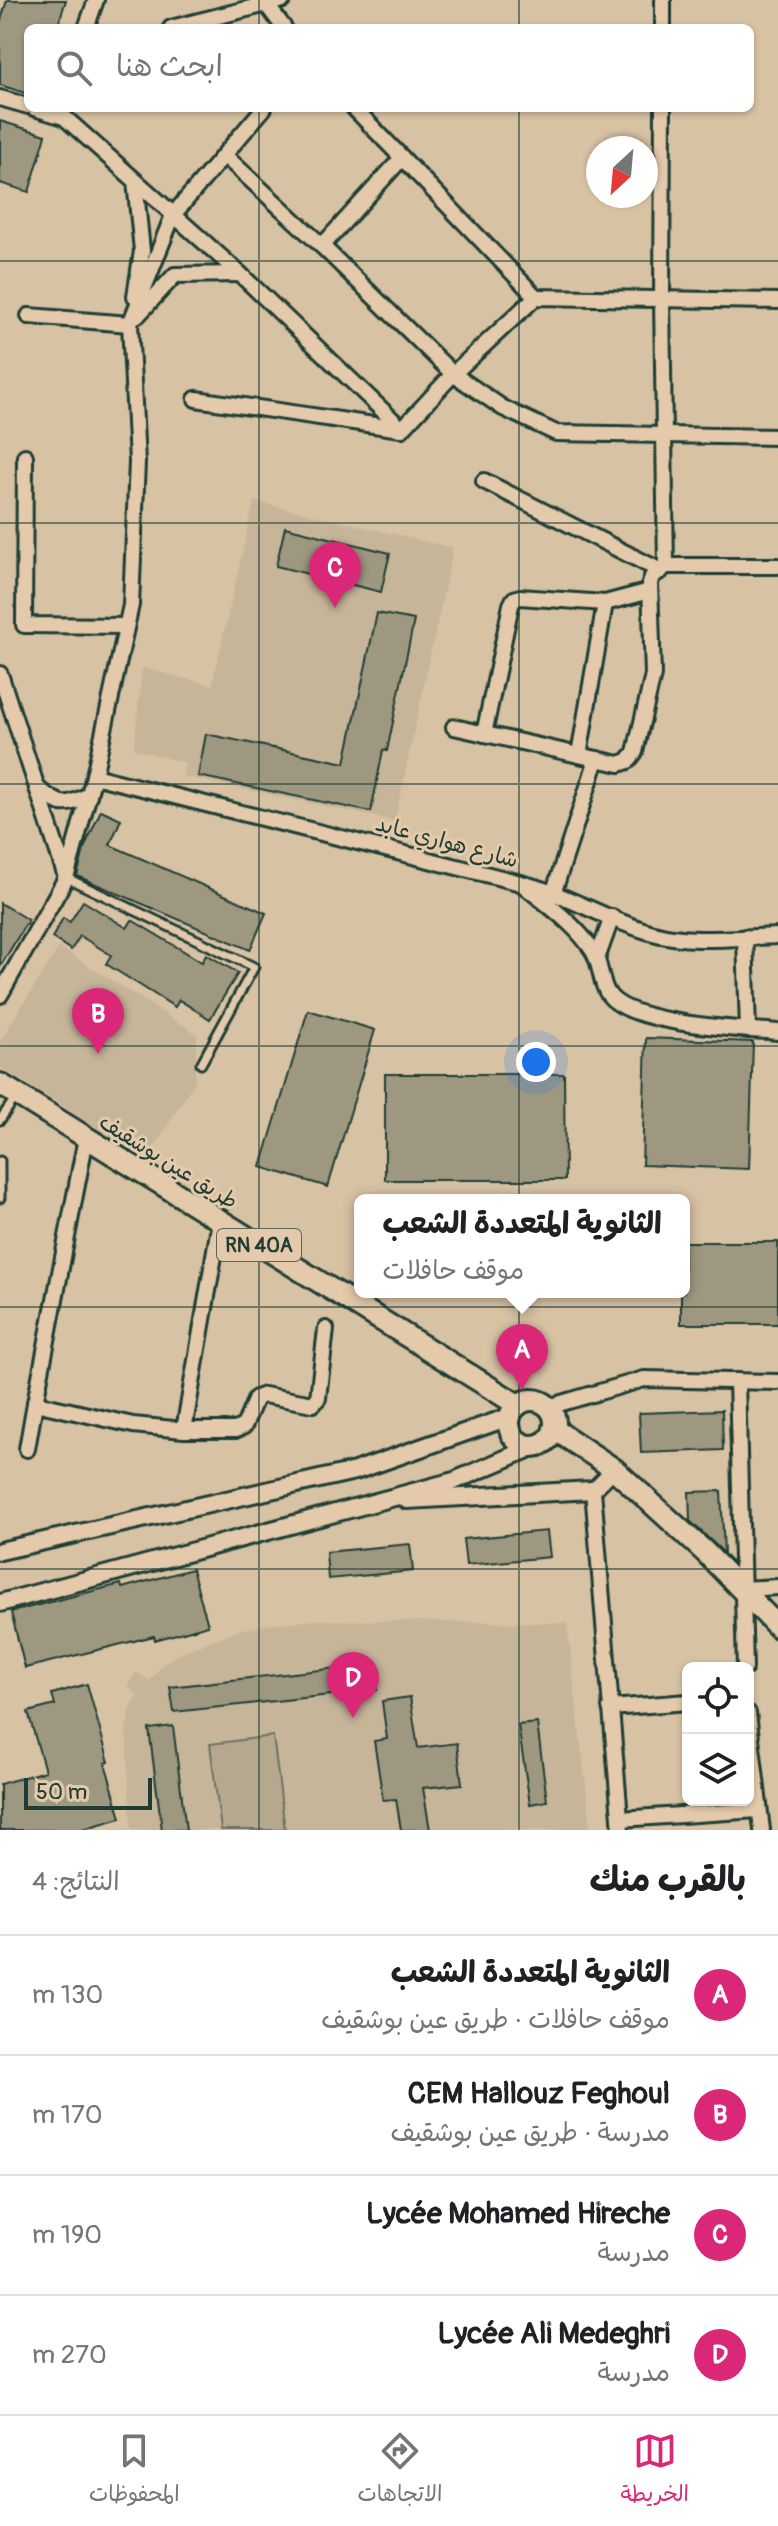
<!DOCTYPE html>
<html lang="ar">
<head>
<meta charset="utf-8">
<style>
  :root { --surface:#fff; --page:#f6f6f6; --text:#202124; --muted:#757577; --line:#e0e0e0; --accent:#db2777 }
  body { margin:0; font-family:Pangolin,"Playpen Sans Arabic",sans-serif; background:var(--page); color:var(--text); direction:rtl }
  .controls { position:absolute; right:24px; bottom:24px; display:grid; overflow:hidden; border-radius:12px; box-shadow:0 2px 6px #0004 }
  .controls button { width:72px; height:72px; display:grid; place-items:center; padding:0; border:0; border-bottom:2px solid var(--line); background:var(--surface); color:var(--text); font:40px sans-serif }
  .compass { position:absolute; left:586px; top:136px; width:72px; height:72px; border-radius:50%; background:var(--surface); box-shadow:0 2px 6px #0004; rotate:206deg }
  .scale { position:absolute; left:24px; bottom:20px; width:128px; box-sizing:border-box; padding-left:8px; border:4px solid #1f3d34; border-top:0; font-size:22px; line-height:28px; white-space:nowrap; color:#1f3d34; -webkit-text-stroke:6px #e4caab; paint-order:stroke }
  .you { position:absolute; left:536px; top:1062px; width:28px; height:28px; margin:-20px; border:6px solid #fff; border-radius:50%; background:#1a73e8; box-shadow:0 0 0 12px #1a73e833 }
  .badge { display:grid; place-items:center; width:52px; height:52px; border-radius:50%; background:var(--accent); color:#fff; font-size:26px; font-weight:700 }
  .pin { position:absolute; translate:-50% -66px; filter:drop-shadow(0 2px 4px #0008) }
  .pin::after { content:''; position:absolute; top:42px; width:28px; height:24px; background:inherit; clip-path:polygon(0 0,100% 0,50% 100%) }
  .popup { position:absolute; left:354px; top:1194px; width:336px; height:104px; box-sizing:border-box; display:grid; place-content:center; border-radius:12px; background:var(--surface); filter:drop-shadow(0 2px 6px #0005); font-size:26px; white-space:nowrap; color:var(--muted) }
  .popup b { font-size:30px; color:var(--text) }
  .popup::after { content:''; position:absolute; left:50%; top:100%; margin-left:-16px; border:16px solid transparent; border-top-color:var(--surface) }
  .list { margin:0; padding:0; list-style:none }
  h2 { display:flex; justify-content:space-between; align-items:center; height:104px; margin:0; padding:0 32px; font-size:34px }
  h2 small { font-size:26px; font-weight:400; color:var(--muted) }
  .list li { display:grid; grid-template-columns:52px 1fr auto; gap:24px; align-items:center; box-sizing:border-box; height:120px; padding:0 32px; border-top:2px solid var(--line) }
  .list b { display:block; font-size:30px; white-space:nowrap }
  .list p { margin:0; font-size:26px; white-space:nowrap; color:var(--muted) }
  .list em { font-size:26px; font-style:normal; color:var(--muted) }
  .icon { flex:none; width:44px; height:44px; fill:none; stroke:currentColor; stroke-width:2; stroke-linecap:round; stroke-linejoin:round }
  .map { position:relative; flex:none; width:778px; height:1830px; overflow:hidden; direction:ltr }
  .search { position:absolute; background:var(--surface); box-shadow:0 2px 6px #0004; left:24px; right:24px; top:24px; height:88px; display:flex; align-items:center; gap:20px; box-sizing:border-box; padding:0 28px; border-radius:12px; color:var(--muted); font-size:30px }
  .sheet { height:584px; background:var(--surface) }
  nav { display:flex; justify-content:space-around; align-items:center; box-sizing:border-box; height:112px; border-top:2px solid var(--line); background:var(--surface); font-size:22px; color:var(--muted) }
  nav a { display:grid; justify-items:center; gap:4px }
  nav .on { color:var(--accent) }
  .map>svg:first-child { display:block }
</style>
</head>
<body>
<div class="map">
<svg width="778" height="1830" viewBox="0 0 778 1830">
  <rect width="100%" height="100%" fill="#d8c2a4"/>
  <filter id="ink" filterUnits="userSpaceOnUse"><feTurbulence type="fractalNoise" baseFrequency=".0125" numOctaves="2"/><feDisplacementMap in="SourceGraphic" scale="16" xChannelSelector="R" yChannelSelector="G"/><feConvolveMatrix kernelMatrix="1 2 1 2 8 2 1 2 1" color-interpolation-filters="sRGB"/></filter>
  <g filter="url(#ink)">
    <g fill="#c7b59a">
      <path d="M 254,501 L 453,548 L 395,821 L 182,776 L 185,763 L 134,749 L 142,668 L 212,685 Z"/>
      <path d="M 59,947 L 197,1034 L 195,1081 L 147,1159 L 0,1067 L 0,1041 Z"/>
      <path d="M 318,1620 L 567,1623 L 591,1830 L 131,1830 L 126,1729 L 131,1707 L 138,1696 L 127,1686 L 136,1672 L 150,1681 L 161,1666 L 176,1655 L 237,1630 L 276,1623 Z"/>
    </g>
    <path fill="#b6a88f" stroke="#6a7262" stroke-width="2" d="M 273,1736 L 285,1830 L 221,1830 L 210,1744 Z"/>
    <g fill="#9f9881" stroke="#1f3d34" stroke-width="2">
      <path d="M 7,0 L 66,0 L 57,28 L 28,28 L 28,94 L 0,85 L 0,23 Z"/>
      <path d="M 0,121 L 46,135 L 29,192 L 0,183 Z"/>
      <path d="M 285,527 L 390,553 L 381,592 L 276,566 Z"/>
      <path d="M 377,613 L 414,620 L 387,751 L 383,750 L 371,812 L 198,776 L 206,734 L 345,763 Z"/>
      <path d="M 101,810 L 121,819 L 110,845 L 266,913 L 250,950 L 77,876 L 85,846 Z"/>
      <path d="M 83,901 L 127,928 L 132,920 L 202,962 L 206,954 L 238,973 L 210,1019 L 179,1000 L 175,1007 L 106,964 L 111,955 L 80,936 L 71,950 L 52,938 L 63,918 L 70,922 Z"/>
      <path d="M 0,903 L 28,920 L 0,967 Z"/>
      <path d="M 308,1010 L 375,1030 L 328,1187 L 261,1167 Z"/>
      <path d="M 646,1038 L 753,1042 L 749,1169 L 642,1165 Z"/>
      <path d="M 385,1074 L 564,1074 L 565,1180 L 385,1180 Z"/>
      <path d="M 684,1242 L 778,1242 L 778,1324 L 681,1324 L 681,1292 L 684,1292 Z"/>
      <path d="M 722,1410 L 723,1450 L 641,1453 L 639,1413 Z"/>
      <path d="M 721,1491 L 724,1553 L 690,1521 L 689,1492 Z"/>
      <path d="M 547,1531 L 550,1557 L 466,1565 L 463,1539 Z"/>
      <path d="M 410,1544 L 413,1571 L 328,1579 L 326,1552 Z"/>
      <path d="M 192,1569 L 208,1625 L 155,1640 L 154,1636 L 25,1668 L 11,1612 L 121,1584 L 122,1588 Z"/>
      <path d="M 373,1664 L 377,1690 L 174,1712 L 170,1687 Z"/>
      <path d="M 87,1684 L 109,1762 L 105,1763 L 121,1818 L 79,1830 L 0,1830 L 0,1784 L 45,1771 L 28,1712 L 55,1705 L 52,1694 Z"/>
      <path d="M 410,1697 L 418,1748 L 457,1743 L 462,1784 L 423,1788 L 430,1830 L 401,1830 L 396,1799 L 383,1800 L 377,1760 L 374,1741 L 387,1739 L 382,1701 Z"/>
      <path d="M 537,1723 L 547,1801 L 530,1804 L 518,1725 Z"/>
      <path d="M 173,1726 L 186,1830 L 162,1830 L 149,1729 Z"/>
    </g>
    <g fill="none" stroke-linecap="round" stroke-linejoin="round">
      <g stroke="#1f3d34" stroke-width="13">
        <g id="service">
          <path d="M 67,878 L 254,967 L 201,1064"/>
          <path d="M 0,1120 L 16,1097"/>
          <path d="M 0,1161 L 0,1198"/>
        </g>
      </g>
      <g stroke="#1f3d34" stroke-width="20">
        <g id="minor">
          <path d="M 267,5 L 284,28"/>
          <path d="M 86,28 L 96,0"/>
          <path d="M 171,28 L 283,0"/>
          <path d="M 663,28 L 663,0"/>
          <path d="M 0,98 L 28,106"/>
          <path d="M 34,108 L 64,117 L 240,274 L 402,429"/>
          <path d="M 354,108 L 536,297"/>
          <path d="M 663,108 L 662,300 L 666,566 L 778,566"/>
          <path d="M 224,155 L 322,246 L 453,374 L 503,408 L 556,433 L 778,437"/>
          <path d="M 322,246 L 402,158"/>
          <path d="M 135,296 L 142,251 L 135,181"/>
          <path d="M 138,315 L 175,275 L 240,274"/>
          <path d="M 29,316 L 130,324"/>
          <path d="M 196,399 L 401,429"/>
          <path d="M 402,429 L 453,374 L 536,297 L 778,301"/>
          <path d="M 25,456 L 24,625 L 126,626"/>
          <path d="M 484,481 L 661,571"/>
          <path d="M 0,674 L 66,877"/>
          <path d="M 454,727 L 619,764 L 628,761 L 635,752 L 653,675 L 650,583 L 652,577 L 666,566"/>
          <path d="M 484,734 L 511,605 L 514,599 L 520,597 L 605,603 L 650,591"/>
          <path d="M 579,755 L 605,603"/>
          <path d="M 94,776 L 521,883 C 545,903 576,924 593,951 C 601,964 600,980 607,992 C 624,1025 743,1029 778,1032"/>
          <path d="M 37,788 C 61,806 62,808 89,795"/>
          <path d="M 524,884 C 569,895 608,921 653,933 C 692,944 738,937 778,936"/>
          <path d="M 554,891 L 597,759"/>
          <path d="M 745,937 L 748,1030"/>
          <path d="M 597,959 L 612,917"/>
          <path d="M 0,995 L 66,878 L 94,776 L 131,605 L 137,462 L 130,324 L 173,215 L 264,108"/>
          <path d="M 86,1138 L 35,1403 L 133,1425 L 184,1430 L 220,1221"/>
          <path d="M 737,1381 L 745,1668"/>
          <path d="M 548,1407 L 644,1379 L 778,1382"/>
          <path d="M 184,1430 L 235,1430 L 244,1426 L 256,1398 L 264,1395 L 313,1404 L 318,1398 L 326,1329"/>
          <path d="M 27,1449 L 35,1403"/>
          <path d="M 614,1469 L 593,1490 L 621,1830"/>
          <path d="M 742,1589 L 778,1587"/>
          <path d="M 610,1708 L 688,1702"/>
          <path d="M 748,1713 L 762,1830"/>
          <path d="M 620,1819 L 758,1810"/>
        </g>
      </g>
      <g stroke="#1f3d34" stroke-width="22">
        <g id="tertiary">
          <path d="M 407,1500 L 593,1490"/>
          <path d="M 0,1551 L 355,1471 L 509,1417"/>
          <path d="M 0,1603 L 454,1481 L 533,1447"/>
        </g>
      </g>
      <g stroke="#1f3d34" stroke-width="26">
        <g id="primary">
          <path d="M 0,1084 L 518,1405"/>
          <circle cx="532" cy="1423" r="23"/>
          <path d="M 554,1429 L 614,1469 L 705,1552 L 778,1627"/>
        </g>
      </g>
      <use href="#service" stroke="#e4caab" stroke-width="7"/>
      <use href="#minor" stroke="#e4caab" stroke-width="14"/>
      <use href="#tertiary" stroke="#e4caab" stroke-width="16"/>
      <use href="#primary" stroke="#e4caab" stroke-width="20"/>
    </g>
  </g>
  <path fill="none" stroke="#1f3d34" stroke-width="2" stroke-opacity="0.55" d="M 259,0 L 259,28M 519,0 L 519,28M 259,108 L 259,1830M 519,108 L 519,1830M 0,261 L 778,261M 0,523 L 778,523M 0,784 L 778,784M 0,1046 L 778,1046M 0,1307 L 778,1307M 0,1569 L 778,1569"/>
  <g text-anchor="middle" stroke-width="6" stroke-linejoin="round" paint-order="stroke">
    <rect fill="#e4caab" stroke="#5a6758" stroke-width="2" x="217" y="1229" width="84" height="32" rx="6"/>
    <g font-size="20" font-weight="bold" fill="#1f3d34">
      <text x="259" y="1252">RN 40A</text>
    </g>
    <g font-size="22" fill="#1f3d34" stroke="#e4caab">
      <text transform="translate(447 841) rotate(15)" y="8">شارع هواري عابد</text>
      <text transform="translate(169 1161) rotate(32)" y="8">طريق عين بوشقيف</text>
    </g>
  </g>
</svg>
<div class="controls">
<button><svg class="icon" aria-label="locate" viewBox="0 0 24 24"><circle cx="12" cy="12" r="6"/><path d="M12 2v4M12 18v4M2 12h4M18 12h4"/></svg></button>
<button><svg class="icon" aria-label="layers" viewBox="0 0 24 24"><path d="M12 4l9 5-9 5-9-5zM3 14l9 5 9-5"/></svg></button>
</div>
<svg class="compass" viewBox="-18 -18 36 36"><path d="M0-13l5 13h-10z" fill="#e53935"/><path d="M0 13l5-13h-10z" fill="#757577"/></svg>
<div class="scale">50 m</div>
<div class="you"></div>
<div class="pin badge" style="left:522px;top:1390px">A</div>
<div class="popup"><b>الثانوية المتعددة الشعب</b>موقف حافلات</div>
<div class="pin badge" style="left:98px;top:1054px">B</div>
<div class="pin badge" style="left:335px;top:608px">C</div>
<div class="pin badge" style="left:353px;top:1718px">D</div>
<div class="search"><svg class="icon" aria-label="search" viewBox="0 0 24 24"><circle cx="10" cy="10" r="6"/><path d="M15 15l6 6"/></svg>ابحث هنا</div>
</div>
<section class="sheet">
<h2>بالقرب منك<small>النتائج: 4</small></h2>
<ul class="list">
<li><span class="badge">A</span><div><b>الثانوية المتعددة الشعب</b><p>موقف حافلات · طريق عين بوشقيف</p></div><em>130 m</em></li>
<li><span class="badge">B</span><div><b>CEM Hallouz Feghoul</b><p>مدرسة · طريق عين بوشقيف</p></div><em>170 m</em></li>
<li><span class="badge">C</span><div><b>Lycée Mohamed Hireche</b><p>مدرسة</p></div><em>190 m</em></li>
<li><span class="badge">D</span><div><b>Lycée Ali Medeghri</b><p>مدرسة</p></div><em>270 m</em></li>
</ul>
</section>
<nav>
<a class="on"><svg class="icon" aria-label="map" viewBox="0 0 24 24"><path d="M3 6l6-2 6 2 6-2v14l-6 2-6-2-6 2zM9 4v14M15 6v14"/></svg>الخريطة</a>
<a><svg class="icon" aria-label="directions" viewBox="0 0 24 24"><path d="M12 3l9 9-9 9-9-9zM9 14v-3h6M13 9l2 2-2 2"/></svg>الاتجاهات</a>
<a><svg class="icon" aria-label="saved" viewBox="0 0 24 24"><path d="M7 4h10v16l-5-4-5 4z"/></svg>المحفوظات</a>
</nav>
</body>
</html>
